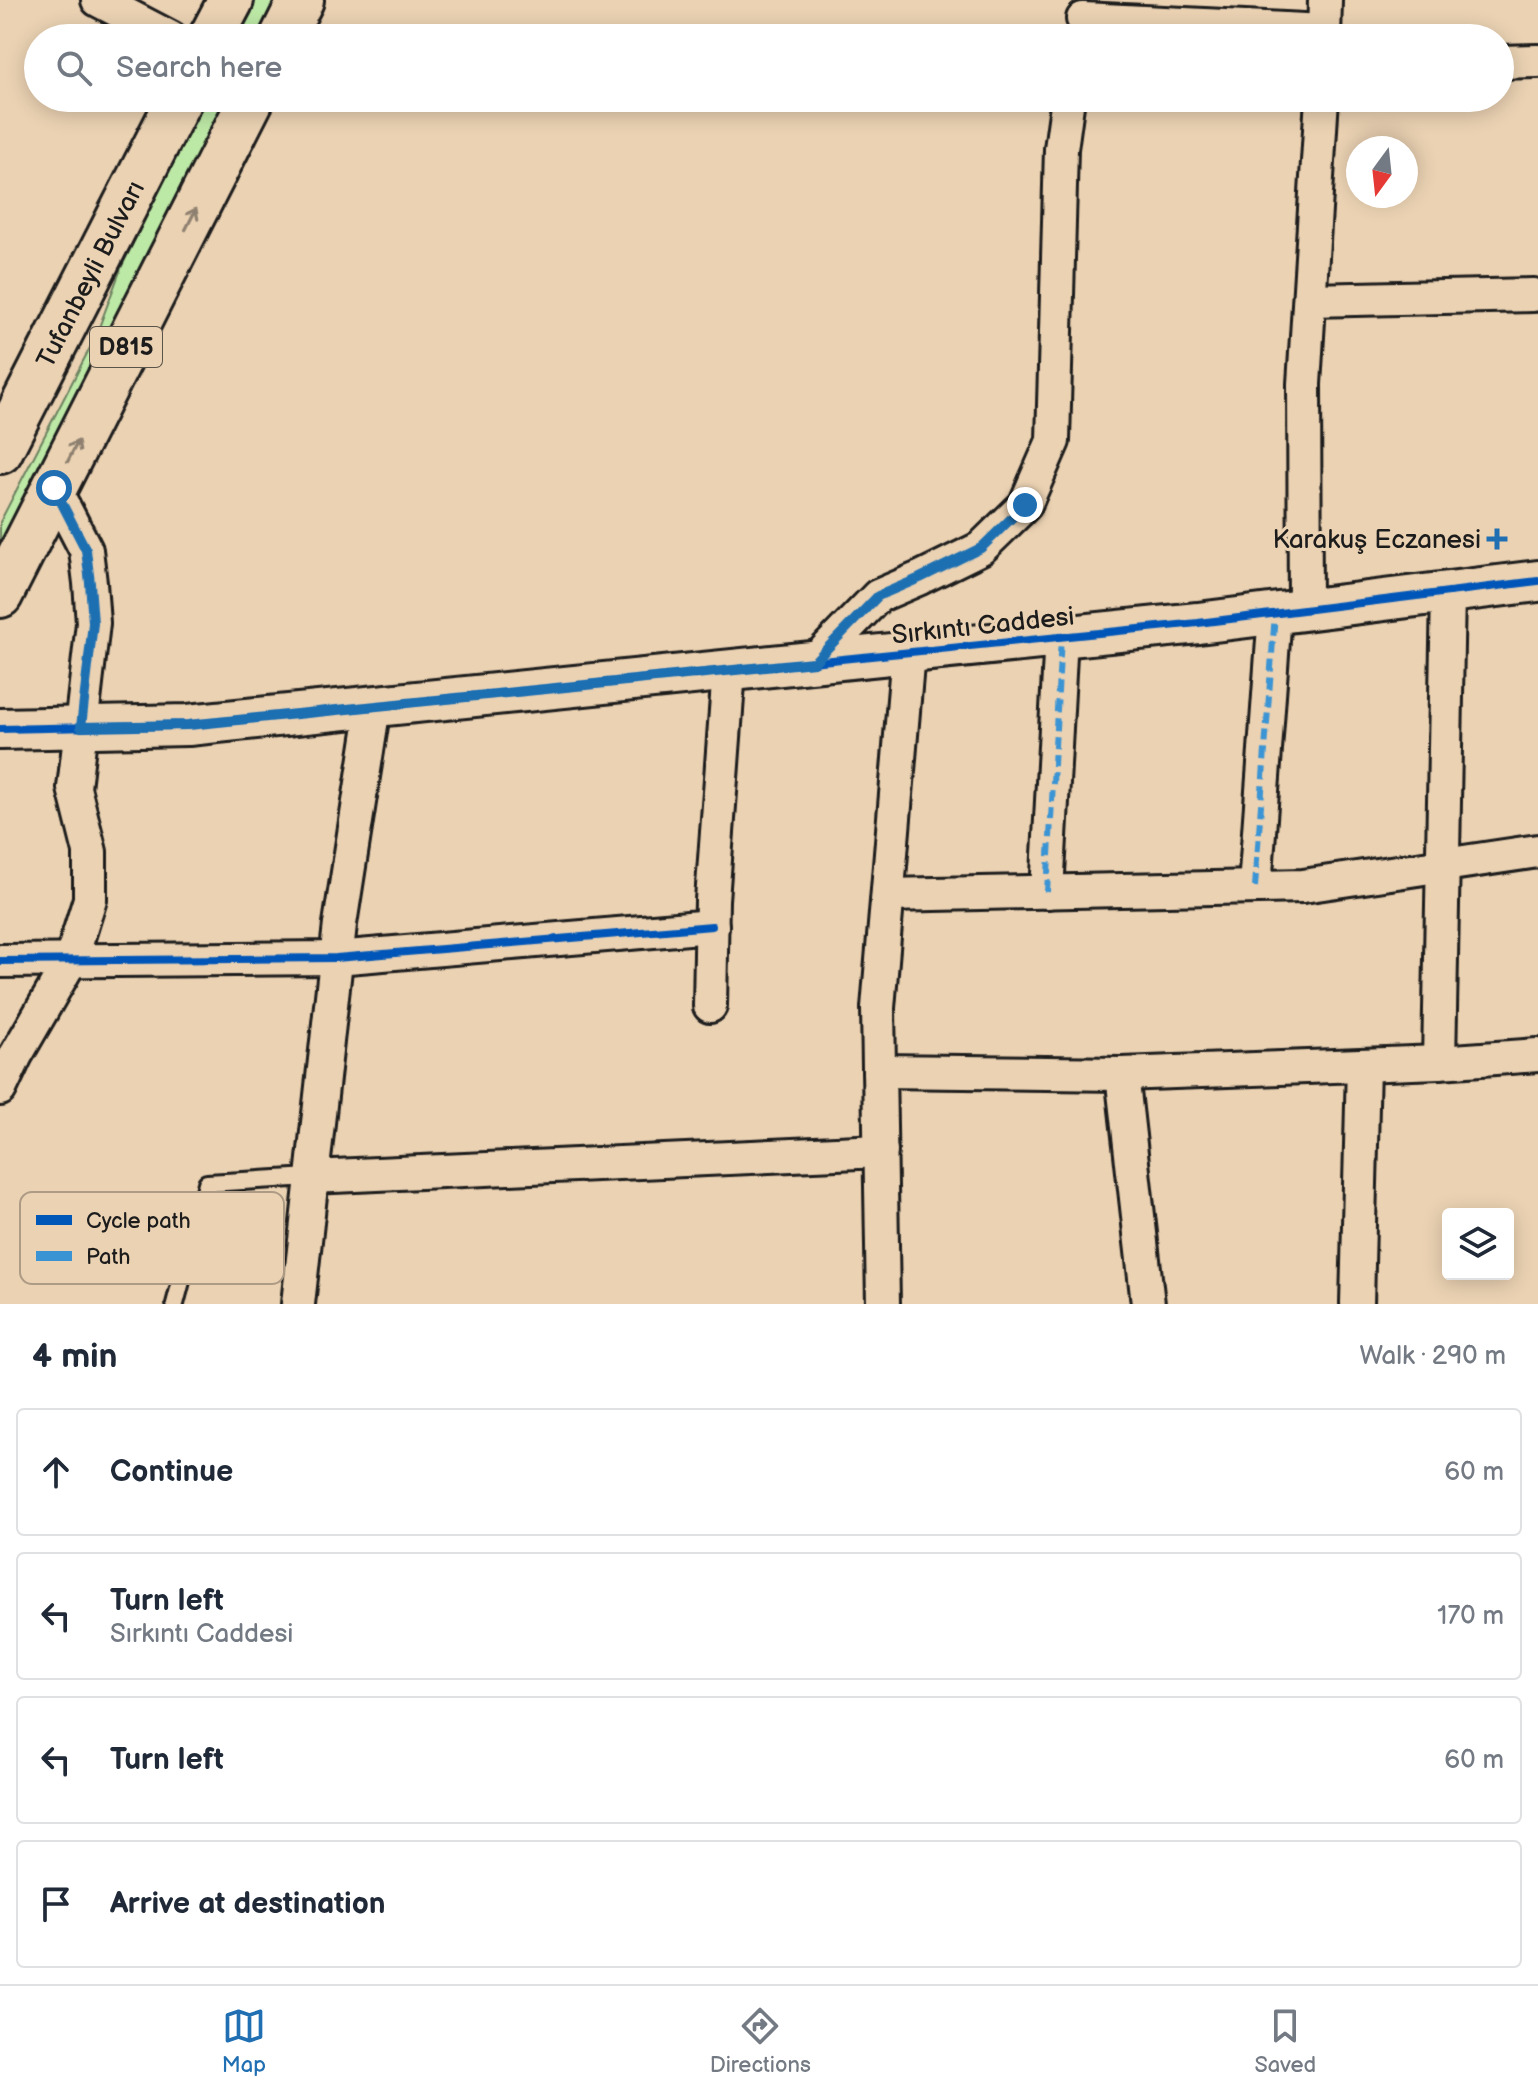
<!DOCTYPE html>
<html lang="en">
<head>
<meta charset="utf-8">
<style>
  :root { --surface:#fff; --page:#f2f2f3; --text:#1f2937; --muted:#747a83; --line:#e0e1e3; --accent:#1f6fb2 }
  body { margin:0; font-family:"Balsamiq Sans",sans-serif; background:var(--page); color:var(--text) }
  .controls { position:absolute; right:24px; bottom:24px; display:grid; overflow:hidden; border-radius:8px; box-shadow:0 4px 20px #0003 }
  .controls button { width:72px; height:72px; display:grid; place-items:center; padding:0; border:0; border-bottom:2px solid var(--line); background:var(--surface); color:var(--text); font:40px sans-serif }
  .compass { position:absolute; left:1346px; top:136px; width:72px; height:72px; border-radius:50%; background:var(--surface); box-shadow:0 4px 20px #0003; rotate:195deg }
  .stop { position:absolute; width:24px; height:24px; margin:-18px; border:6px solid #1f6fb2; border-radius:50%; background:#fff }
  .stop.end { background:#1f6fb2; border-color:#fff; box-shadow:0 2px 8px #0008 }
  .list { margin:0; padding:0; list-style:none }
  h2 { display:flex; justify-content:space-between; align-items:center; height:104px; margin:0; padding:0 32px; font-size:34px }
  h2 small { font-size:26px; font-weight:400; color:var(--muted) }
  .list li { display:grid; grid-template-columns:52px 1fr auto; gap:24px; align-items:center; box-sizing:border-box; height:128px; margin:0 16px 16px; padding:0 16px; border:2px solid var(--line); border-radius:8px }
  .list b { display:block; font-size:30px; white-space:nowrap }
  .list p { margin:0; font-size:26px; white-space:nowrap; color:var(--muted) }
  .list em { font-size:26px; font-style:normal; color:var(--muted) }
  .icon { flex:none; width:44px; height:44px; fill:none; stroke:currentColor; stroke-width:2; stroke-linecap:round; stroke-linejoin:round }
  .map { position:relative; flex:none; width:1538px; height:1304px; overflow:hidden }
  .search { position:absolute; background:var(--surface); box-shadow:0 4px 20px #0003; left:24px; right:24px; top:24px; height:88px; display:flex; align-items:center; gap:20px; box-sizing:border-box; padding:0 28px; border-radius:44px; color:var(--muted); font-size:30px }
  .sheet { height:680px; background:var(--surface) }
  nav { display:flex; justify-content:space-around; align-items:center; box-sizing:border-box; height:112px; border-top:2px solid var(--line); background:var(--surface); font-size:22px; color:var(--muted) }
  nav a { display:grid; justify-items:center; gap:4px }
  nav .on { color:var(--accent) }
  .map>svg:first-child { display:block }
</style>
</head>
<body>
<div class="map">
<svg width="1538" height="1304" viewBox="0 0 1538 1304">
  <rect width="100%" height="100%" fill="#ebd2b3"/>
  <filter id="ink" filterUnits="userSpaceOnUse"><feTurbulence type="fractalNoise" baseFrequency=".0125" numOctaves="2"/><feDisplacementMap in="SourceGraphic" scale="16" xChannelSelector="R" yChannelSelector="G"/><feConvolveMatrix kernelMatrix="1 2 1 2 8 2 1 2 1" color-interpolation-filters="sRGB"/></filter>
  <g filter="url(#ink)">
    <g fill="#bde9a6" stroke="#6c8261" stroke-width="2">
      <path d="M 254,0 L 275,0 L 256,38 L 235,38 Z"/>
      <path d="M 205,98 L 226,98 L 0,544 L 0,522 L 95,338 L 122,266 Z"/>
    </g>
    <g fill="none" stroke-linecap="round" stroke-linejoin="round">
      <g stroke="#1c1c1c" stroke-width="22">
        <path id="service" d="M 175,1304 L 207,1183 L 312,1177"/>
      </g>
      <g stroke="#1c1c1c" stroke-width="38">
        <g id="minor">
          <path d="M 98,0 L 171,38"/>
          <path d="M 1083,19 L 1324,31"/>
          <path d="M 1324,38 L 1325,0"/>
          <path d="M 1500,62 L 1538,61"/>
          <path d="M 1310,300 L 1533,295"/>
          <path d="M 1305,610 L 1304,384 L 1322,98"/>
          <path d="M 814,662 L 878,596 L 920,578 L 981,548 L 1025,505 L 1053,441 L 1061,149 L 1068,98"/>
          <path d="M 1255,887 L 1275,613"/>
          <path d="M 1047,892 L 1061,637"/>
          <path d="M 888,895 L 1303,886 L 1538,851"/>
          <path d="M 0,961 L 336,958 L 712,926"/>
          <path d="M 710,1006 L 712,900 L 729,670"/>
          <path d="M 1439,1062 L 1448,592"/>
          <path d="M 879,1071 L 1122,1074 L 1439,1062 L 1538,1055"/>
          <path d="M 1122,1074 L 1148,1304"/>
          <path d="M 0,1089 L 16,1055 L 71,960 L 90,899 L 90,852 L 74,788 L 93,623 L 90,583 L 86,550 L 54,488"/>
          <path d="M 312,1177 L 881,1151"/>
          <path d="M 298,1304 L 340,924 L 374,706"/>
          <path d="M 883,1304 L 878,1008 L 908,652"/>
          <path d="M 1357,1304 L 1363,1065"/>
        </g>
      </g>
      <g stroke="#1c1c1c" stroke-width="46">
        <path id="tertiary" d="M 0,729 L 188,725 L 1198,623 L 1538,581"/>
      </g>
      <g stroke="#1c1c1c" stroke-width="50">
        <g id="trunk">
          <path d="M 211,38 L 231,0"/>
          <path d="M 282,38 L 301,0"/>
          <path d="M 0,451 L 180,98"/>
          <path d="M 0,595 L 252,98"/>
        </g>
      </g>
      <use href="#service" stroke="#ebd2b3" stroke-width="16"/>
      <use href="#minor" stroke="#ebd2b3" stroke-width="32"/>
      <use href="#tertiary" stroke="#ebd2b3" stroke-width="40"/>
      <use href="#trunk" stroke="#ebd2b3" stroke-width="44"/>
      <g stroke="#3a94d4" stroke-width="6" stroke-dasharray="12 6" stroke-linecap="butt">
        <path d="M 1255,887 L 1275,613"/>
        <path d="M 1047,892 L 1061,637"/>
      </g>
      <g stroke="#ebd2b3" stroke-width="13">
        <g id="cycleway">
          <path d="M 0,729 L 188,725 L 1198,623 L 1538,581"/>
          <path d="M 0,961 L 336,958 L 712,926"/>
        </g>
      </g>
      <use href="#cycleway" stroke="#0057b8" stroke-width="8"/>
    </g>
    <defs><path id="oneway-shaft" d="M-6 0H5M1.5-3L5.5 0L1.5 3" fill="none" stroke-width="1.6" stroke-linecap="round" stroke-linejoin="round" transform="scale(2)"/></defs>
    <g stroke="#8e806f">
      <use href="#oneway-shaft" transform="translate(191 219) rotate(-63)"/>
      <use href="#oneway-shaft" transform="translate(73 451) rotate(-63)"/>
    </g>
  </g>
  <g fill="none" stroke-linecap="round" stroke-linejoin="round" filter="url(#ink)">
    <path stroke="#1f6fb2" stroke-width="10" d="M 54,488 L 86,550 L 90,583 L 93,623 L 81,727 L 188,725 L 814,662 L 878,596 L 920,578 L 981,548 L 1025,505"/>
  </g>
  <path fill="#1f6fb2" stroke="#ebd2b3" stroke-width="3" d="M1493 527h8v8h8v8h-8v8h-8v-8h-8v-8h8z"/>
  <g text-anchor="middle" stroke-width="6" stroke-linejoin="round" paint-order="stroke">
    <rect fill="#ebd2b3" stroke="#5a5349" stroke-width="2" x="90" y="327" width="72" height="40" rx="6"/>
    <g font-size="24" font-weight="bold" fill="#1c1c1c">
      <text x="126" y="355">D815</text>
    </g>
    <g font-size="26" fill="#1c1c1c" stroke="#ebd2b3">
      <text transform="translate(90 274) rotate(-63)" y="9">Tufanbeyli Bulvarı</text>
      <text transform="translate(983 625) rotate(-6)" y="9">Sırkıntı Caddesi</text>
    </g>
    <g font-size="26" fill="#1c1c1c" stroke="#ebd2b3" text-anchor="end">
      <text x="1481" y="548">Karakuş Eczanesi</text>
    </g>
  </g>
  <rect x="20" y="1192" width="264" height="92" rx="12" fill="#ebd2b3" stroke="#ad9b86" stroke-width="2"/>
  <rect x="36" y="1215" width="36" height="10" fill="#0057b8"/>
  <rect x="36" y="1251" width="36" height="10" fill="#3a94d4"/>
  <g font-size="22" fill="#1c1c1c">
    <text x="86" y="1228">Cycle path</text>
    <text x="86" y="1264">Path</text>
  </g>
</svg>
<div class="controls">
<button><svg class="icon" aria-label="layers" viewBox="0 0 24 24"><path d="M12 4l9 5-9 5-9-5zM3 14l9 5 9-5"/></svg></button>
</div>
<svg class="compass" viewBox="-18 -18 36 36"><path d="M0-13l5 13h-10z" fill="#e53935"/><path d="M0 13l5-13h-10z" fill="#747a83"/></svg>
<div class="stop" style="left:54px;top:488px"></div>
<div class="stop end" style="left:1025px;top:505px"></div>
<div class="search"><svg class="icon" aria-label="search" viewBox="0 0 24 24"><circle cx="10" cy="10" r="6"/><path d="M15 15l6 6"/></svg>Search here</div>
</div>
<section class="sheet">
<h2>4 min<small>Walk · 290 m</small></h2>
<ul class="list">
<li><svg class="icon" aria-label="ahead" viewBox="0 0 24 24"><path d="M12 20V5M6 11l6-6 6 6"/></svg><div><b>Continue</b></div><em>60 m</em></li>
<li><svg class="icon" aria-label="left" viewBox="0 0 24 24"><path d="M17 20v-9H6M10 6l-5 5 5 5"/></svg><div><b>Turn left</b><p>Sırkıntı Caddesi</p></div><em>170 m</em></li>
<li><svg class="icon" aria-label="left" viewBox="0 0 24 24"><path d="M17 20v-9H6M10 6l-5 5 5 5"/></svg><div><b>Turn left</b></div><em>60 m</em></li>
<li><svg class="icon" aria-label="arrive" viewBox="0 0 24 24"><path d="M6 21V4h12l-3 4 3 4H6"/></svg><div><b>Arrive at destination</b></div></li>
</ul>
</section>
<nav>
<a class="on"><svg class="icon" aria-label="map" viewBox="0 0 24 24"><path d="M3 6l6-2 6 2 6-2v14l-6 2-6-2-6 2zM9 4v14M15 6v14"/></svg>Map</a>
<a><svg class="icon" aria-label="directions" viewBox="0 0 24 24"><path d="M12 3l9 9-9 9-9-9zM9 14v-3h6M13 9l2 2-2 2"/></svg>Directions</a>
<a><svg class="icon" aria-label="saved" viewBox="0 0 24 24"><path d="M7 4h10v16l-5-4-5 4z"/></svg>Saved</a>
</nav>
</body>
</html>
